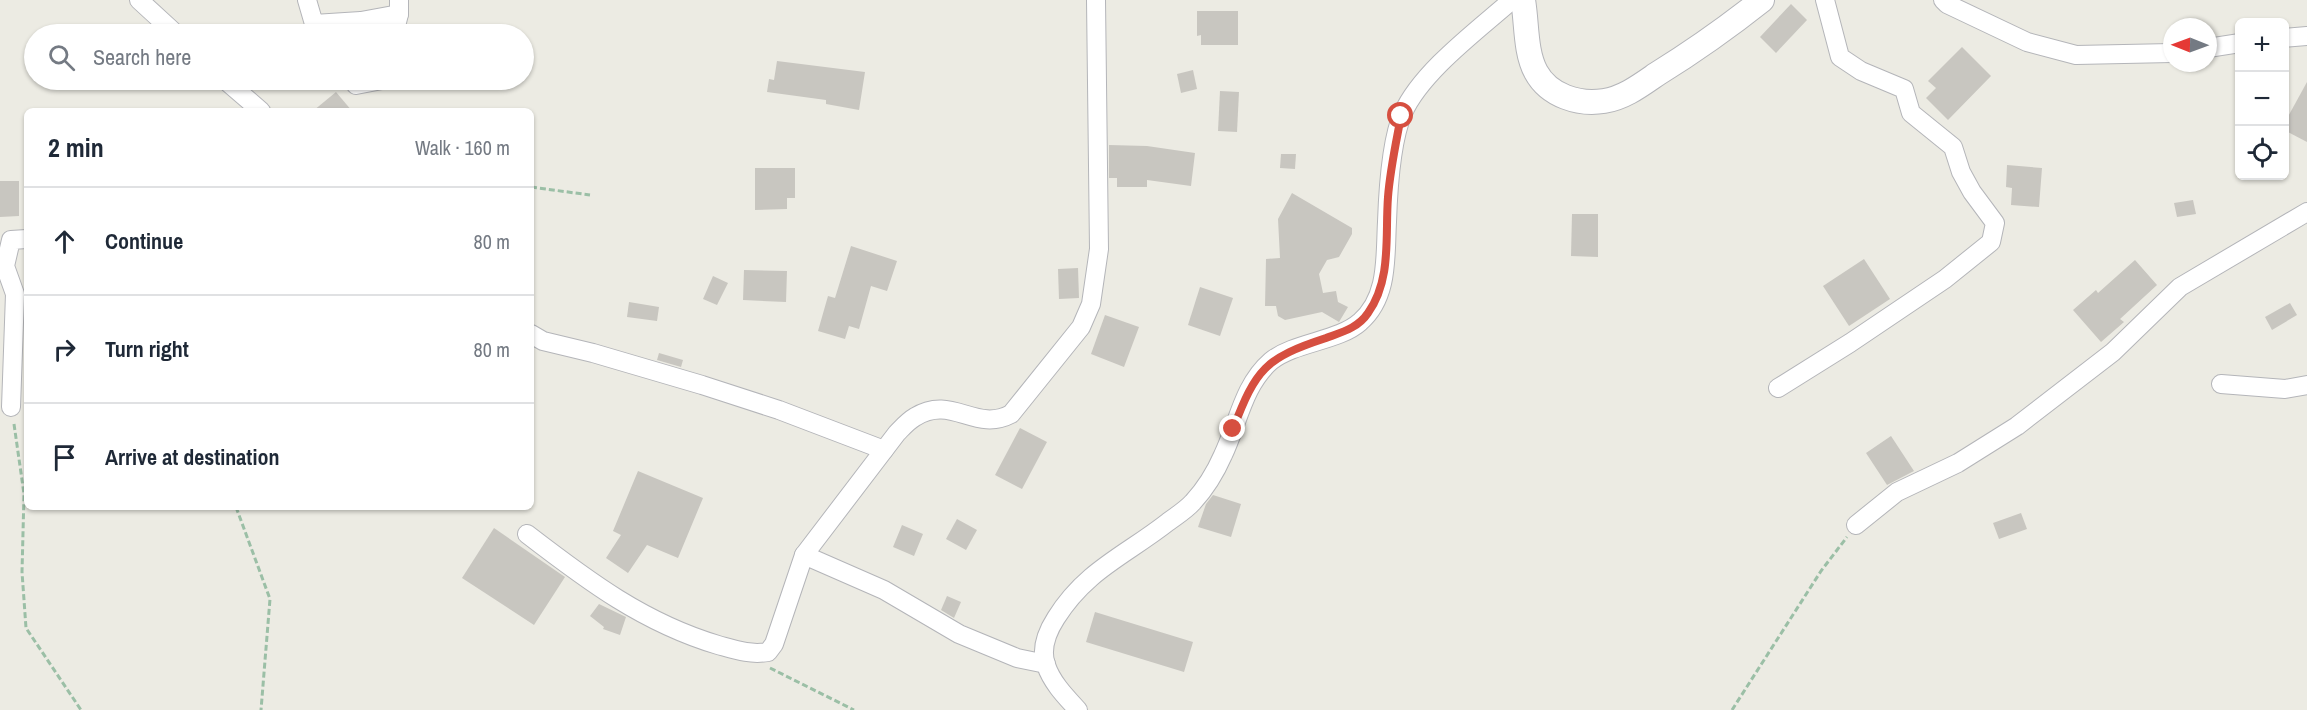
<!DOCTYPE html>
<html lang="en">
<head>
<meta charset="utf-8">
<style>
  :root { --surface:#fff; --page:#f6f6f7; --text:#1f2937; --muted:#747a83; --line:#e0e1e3 }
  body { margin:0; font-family:"Archivo Narrow",sans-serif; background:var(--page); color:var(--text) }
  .controls { position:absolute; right:18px; top:18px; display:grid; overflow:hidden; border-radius:9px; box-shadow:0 2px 4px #0004 }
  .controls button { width:54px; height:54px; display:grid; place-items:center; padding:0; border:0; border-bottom:2px solid var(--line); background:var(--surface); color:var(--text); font:30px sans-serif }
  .compass { position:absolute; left:2163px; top:18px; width:54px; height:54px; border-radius:50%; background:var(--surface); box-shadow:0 2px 4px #0004; rotate:271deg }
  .stop { position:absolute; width:18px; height:18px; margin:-14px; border:4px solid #d64f40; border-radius:50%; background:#fff }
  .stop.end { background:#d64f40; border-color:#fff; box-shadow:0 2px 6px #0008 }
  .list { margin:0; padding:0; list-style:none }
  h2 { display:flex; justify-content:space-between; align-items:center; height:78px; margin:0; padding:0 24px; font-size:26px }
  h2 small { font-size:20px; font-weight:400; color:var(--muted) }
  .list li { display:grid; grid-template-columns:39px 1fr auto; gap:18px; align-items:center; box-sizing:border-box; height:108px; padding:0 24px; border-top:2px solid var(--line) }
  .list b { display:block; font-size:22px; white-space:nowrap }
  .list em { font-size:20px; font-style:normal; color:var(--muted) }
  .icon { flex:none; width:33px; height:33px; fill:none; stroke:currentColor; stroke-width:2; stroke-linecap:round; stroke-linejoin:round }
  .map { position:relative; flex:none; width:2307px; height:710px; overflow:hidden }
  .search { position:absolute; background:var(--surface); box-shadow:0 2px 4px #0004; left:24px; top:24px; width:510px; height:66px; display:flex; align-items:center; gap:15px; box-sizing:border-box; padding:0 21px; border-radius:33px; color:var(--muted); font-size:22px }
  .panel { position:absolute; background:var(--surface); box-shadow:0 2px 4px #0004; left:24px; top:108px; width:510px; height:402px; border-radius:9px }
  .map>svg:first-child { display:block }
</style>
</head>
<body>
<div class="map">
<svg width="2307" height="710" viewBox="0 0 2307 710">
  <rect width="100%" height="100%" fill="#ecebe3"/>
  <g fill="#c8c6c0">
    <path d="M 1791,4 L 1807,20 L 1776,53 L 1760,37 Z"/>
    <path d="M 1197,11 L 1238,11 L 1238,45 L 1201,45 L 1201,35 L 1197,36 Z"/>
    <path d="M 1962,47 L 1991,76 L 1948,120 L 1926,98 L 1936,88 L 1928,81 Z"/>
    <path d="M 777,61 L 865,72 L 859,110 L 826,104 L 826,100 L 767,92 L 769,79 L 774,80 Z"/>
    <path d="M 1193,70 L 1197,89 L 1181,93 L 1177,74 Z"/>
    <path d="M 2307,82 L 2307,142 L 2284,130 L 2284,124 Z"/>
    <path d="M 1220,91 L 1239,92 L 1237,132 L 1218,131 Z"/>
    <path d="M 336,92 L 352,111 L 313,111 Z"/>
    <path d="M 1109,145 L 1147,146 L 1195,153 L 1191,186 L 1147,180 L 1147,187 L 1117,187 L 1117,178 L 1109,178 Z"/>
    <path d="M 1281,154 L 1296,154 L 1295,169 L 1280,168 Z"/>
    <path d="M 2007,165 L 2042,168 L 2039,207 L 2011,205 L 2012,188 L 2006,187 Z"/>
    <path d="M 755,168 L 795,168 L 795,198 L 787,198 L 787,209 L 755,210 Z"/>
    <path d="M 0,181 L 19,181 L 19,216 L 0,217 Z"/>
    <path d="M 1292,193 L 1352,228 L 1352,234 L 1339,257 L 1327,260 L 1319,274 L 1323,293 L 1336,291 L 1338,302 L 1348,307 L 1339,322 L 1322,312 L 1285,320 L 1278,316 L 1276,306 L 1265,306 L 1266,259 L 1280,258 L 1278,219 Z"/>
    <path d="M 2193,200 L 2196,214 L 2177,217 L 2174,203 Z"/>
    <path d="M 1572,214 L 1598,214 L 1598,257 L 1571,256 Z"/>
    <path d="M 851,246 L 897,261 L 887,291 L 871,286 L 859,329 L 849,326 L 845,339 L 818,331 L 828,296 L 835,298 Z"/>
    <path d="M 1864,259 L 1890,299 L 1849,326 L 1823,286 Z"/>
    <path d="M 2135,260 L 2157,285 L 2120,319 L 2124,322 L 2101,342 L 2073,310 L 2096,290 L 2098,293 Z"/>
    <path d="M 1078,268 L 1079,298 L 1059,299 L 1058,269 Z"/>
    <path d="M 744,270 L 787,271 L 786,302 L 743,300 Z"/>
    <path d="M 713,276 L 728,283 L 717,305 L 703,299 Z"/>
    <path d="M 1200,287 L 1233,298 L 1220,336 L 1188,325 Z"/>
    <path d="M 629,302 L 659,307 L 657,321 L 627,317 Z"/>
    <path d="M 2290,303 L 2297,315 L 2272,330 L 2265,317 Z"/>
    <path d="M 1105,315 L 1139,327 L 1124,367 L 1091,354 Z"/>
    <path d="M 659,353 L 683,360 L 681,367 L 657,360 Z"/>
    <path d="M 1020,428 L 1047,442 L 1022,489 L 995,475 Z"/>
    <path d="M 1891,436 L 1914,471 L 1887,485 L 1866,453 Z"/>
    <path d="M 638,471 L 703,498 L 678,558 L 647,545 L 628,573 L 606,558 L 621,535 L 613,531 Z"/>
    <path d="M 1213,495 L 1241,504 L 1231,537 L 1198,527 L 1206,504 Z"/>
    <path d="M 2021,513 L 2027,529 L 1999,539 L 1993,523 Z"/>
    <path d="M 957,519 L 977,530 L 966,550 L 946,539 Z"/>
    <path d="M 902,525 L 923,534 L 914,556 L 893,547 Z"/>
    <path d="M 494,528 L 565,577 L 534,625 L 462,578 Z"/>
    <path d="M 947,596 L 961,602 L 954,618 L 941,610 Z"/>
    <path d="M 599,604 L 626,617 L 620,635 L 603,629 L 604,627 L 590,616 Z"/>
    <path d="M 1095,612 L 1193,642 L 1184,672 L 1086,642 Z"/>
  </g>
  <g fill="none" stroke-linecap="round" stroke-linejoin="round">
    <g stroke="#b4b5b9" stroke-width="20">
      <g id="minor">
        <path d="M 139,0 L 176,34"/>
        <path d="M 307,0 L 314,24 L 361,21 L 399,14"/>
        <path d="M 1943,0 L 1947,4 L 2027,42 L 2076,55 L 2172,53"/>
        <path d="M 394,34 L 399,14 L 399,0"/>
        <path d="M 2284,38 L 2307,36"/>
        <path d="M 2208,48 L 2240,43"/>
        <path d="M 225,80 L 261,111"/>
        <path d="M 356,85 L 382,80"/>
        <path d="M 531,334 L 543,341 L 593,353 L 702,385 L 779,410 L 884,450"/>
        <path d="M 2221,384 L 2285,389 L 2307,385"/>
        <path d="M 1778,388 L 1850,343 L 1945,279 L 1991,242 L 1995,223 L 1972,192 L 1961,172 L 1953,147 L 1911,113 L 1904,89 L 1861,71 L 1840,57 L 1825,0"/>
        <path d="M 11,407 L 15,294 L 5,266 L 11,240 L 27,239"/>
        <path d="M 1856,525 L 1897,492 L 1958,463 L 2017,426 L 2113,352 L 2180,287 L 2307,212"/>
        <path d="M 527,534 C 588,581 644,623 718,645 C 736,650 750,655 768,652 L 774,644 L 804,555 L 897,433 C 902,428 908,421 915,417 C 952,394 975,433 1011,414 L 1081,327 L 1091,304 L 1099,249 L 1096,0"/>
        <path d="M 804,555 L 884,590 L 959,634 L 1017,658 L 1046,664"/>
        <path d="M 1078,710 C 1066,697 1052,683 1046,665 C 1040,648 1047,632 1056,618 C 1086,570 1126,555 1168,522 C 1176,516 1186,510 1193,502 C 1205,489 1216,471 1223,455 C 1238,424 1243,385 1271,361 C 1295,342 1339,341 1360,322 C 1389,297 1385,256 1387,222 C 1388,192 1391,140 1403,113 C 1421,72 1478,30 1512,0"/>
      </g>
    </g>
    <g stroke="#b4b5b9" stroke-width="26">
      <path id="tertiary" d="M 1523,0 C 1527,23 1525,52 1536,72 C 1549,96 1579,105 1604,101 C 1624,98 1641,85 1657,74 C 1694,51 1728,27 1762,0"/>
    </g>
    <g stroke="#9bbfa6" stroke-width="3" stroke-dasharray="6 3" stroke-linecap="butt">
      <path d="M 531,187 L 590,195"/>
      <path d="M 14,424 L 24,494 L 22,572 L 26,628 L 81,710"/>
      <path d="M 236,507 L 270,599 L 261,710"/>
      <path d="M 770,668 L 854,710"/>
      <path d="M 1732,710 L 1821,571 L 1847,537"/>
    </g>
    <use href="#minor" stroke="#fff" stroke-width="18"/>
    <use href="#tertiary" stroke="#fff" stroke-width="24"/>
  </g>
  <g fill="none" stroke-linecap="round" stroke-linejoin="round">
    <path stroke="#d64f40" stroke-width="8" d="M 1233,429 C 1256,369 1265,358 1326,338 C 1342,332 1358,328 1368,313 C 1392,279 1385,236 1388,197 C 1390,170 1396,143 1401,116"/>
  </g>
</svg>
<div class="controls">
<button>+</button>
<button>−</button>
<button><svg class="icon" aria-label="locate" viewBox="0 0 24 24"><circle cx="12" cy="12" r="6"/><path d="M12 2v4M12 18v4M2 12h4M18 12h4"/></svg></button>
</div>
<svg class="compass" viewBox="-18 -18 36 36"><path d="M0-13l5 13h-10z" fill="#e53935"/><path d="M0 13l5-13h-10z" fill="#747a83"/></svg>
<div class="stop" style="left:1401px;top:116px"></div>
<div class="stop end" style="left:1233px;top:429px"></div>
<div class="search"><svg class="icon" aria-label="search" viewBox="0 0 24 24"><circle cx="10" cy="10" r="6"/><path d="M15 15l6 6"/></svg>Search here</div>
<section class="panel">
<h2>2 min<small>Walk · 160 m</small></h2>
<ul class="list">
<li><svg class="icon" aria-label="ahead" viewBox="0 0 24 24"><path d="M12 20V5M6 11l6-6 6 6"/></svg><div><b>Continue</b></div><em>80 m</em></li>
<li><svg class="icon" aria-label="right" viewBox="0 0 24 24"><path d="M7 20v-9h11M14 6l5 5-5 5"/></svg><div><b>Turn right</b></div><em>80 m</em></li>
<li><svg class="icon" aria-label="arrive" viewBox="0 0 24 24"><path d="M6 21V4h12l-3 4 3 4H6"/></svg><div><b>Arrive at destination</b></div></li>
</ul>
</section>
</div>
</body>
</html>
